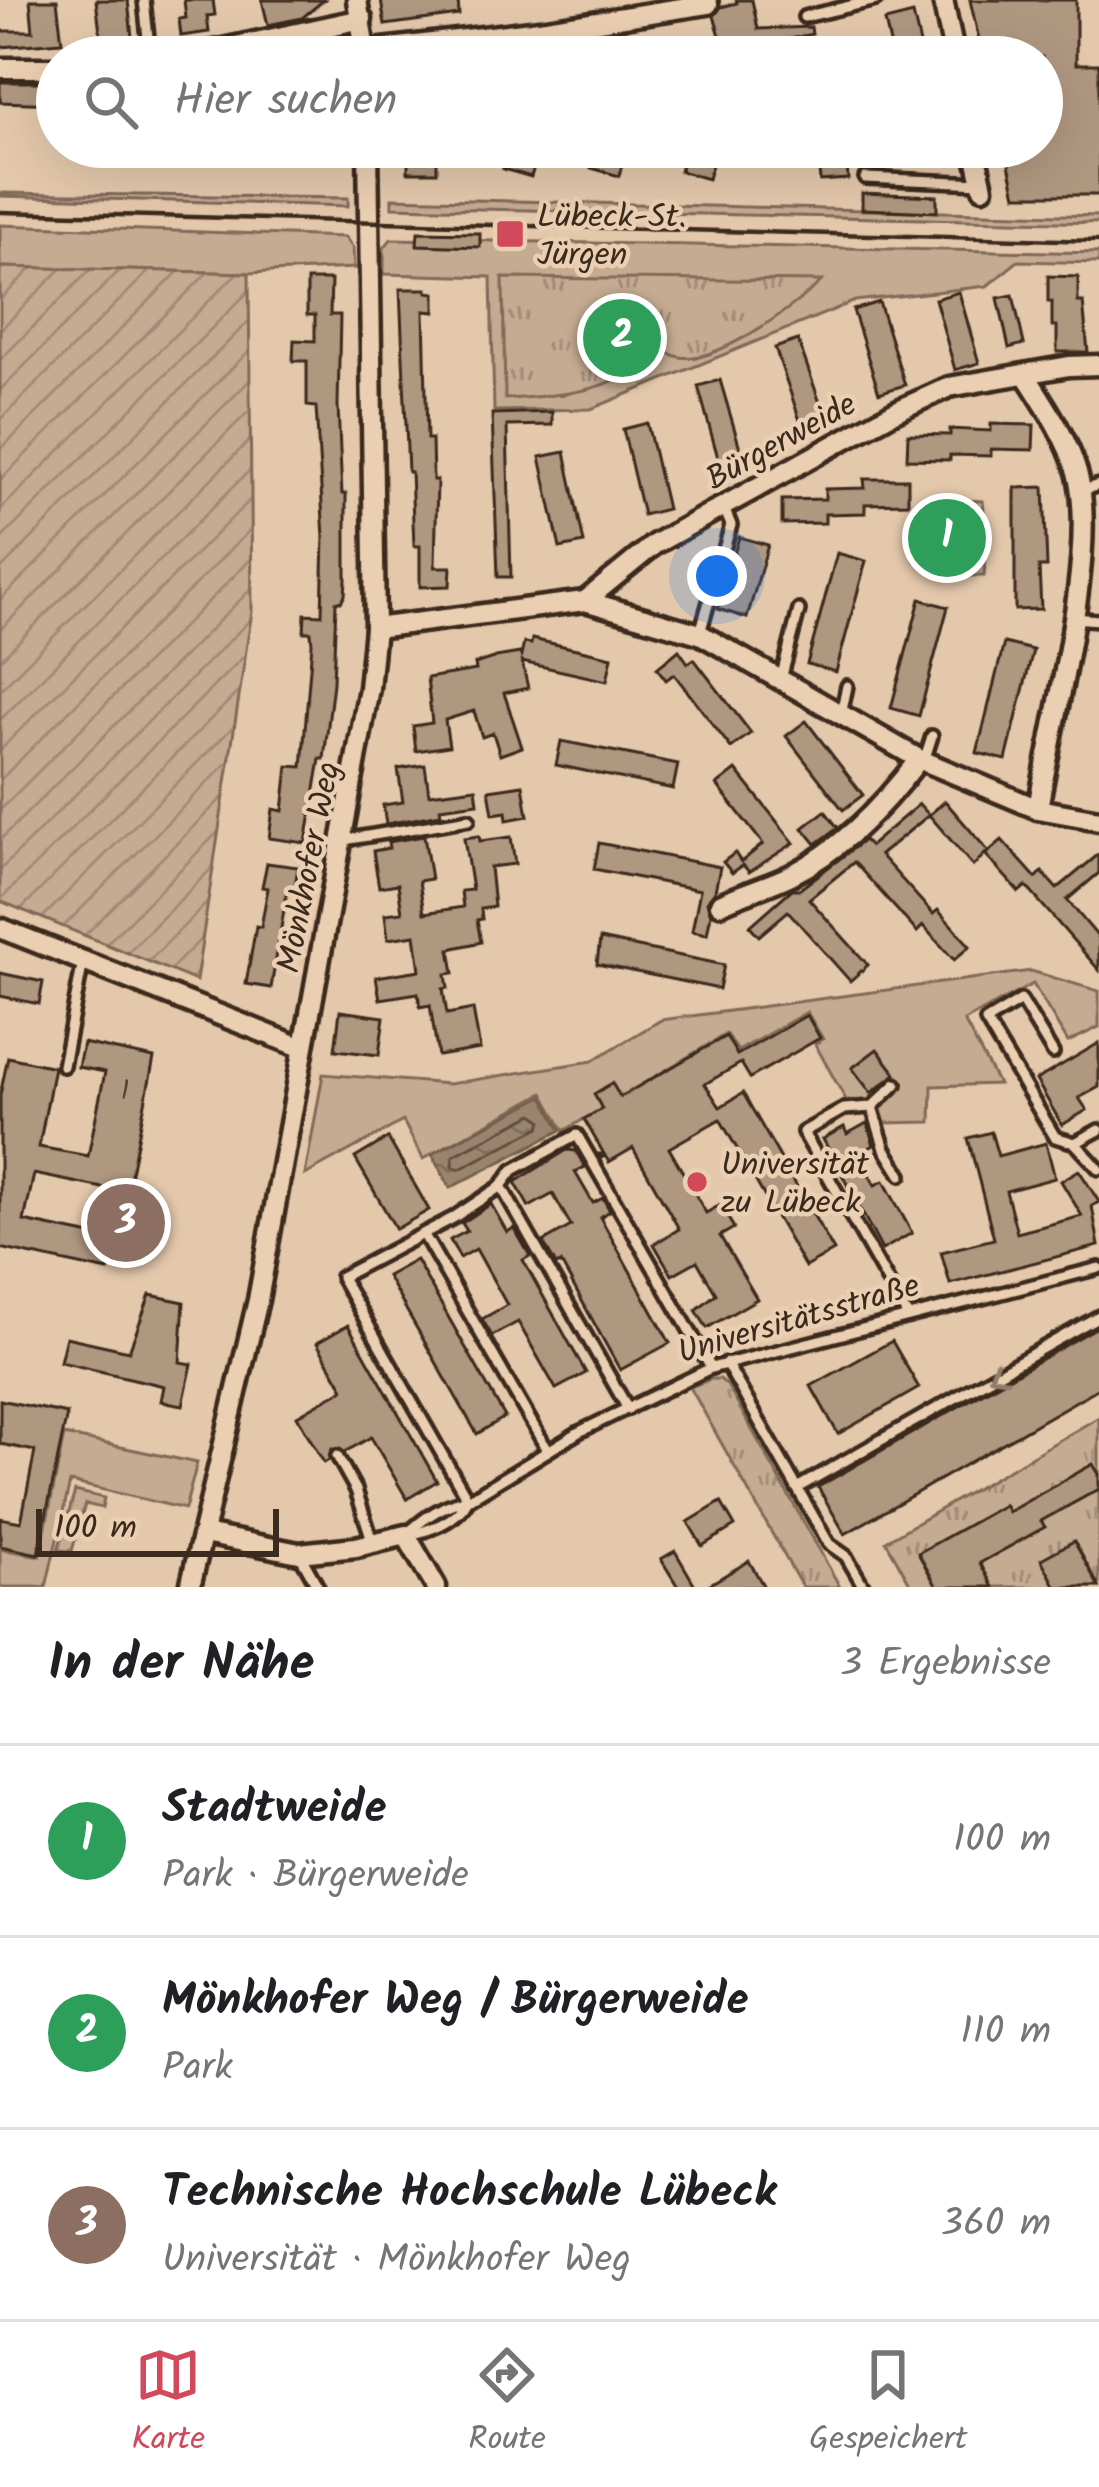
<!DOCTYPE html>
<html lang="de">
<head>
<meta charset="utf-8">
<style>
  :root { --surface:#fff; --page:#f6f6f6; --text:#202124; --muted:#757577; --line:#e0e0e0; --accent:#d1495b }
  body { margin:0; font-family:Kalam,sans-serif; background:var(--page); color:var(--text) }
  .scale { position:absolute; left:36px; bottom:30px; width:243px; box-sizing:border-box; padding-left:12px; border:6px solid #3b2a1e; border-top:0; font-size:33px; line-height:42px; white-space:nowrap; color:#3b2a1e; -webkit-text-stroke:9px #ebcfb2; paint-order:stroke }
  .you { position:absolute; left:717px; top:576px; width:42px; height:42px; margin:-30px; border:9px solid #fff; border-radius:50%; background:#1a73e8; box-shadow:0 0 0 18px #1a73e833 }
  .badge { display:grid; place-items:center; width:78px; height:78px; border-radius:50%; background:var(--accent); color:#fff; font-size:39px; font-weight:700 }
  .pin { position:absolute; translate:-50% -50%; border:6px solid #fff; box-shadow:0 3px 12px #0006 }
  .list { margin:0; padding:0; list-style:none }
  h2 { display:flex; justify-content:space-between; align-items:center; height:156px; margin:0; padding:0 48px; font-size:51px }
  h2 small { font-size:39px; font-weight:400; color:var(--muted) }
  .list li { display:grid; grid-template-columns:78px 1fr auto; gap:36px; align-items:center; box-sizing:border-box; height:192px; padding:0 48px; border-top:3px solid var(--line) }
  .list b { display:block; font-size:45px; white-space:nowrap }
  .list p { margin:0; font-size:39px; white-space:nowrap; color:var(--muted) }
  .list em { font-size:39px; font-style:normal; color:var(--muted) }
  .icon { flex:none; width:66px; height:66px; fill:none; stroke:currentColor; stroke-width:2; stroke-linecap:round; stroke-linejoin:round }
  .map { position:relative; flex:none; width:1099px; height:1587px; overflow:hidden }
  .search { position:absolute; background:var(--surface); box-shadow:0 12px 48px #0002; left:36px; right:36px; top:36px; height:132px; display:flex; align-items:center; gap:30px; box-sizing:border-box; padding:0 42px; border-radius:66px; color:var(--muted); font-size:45px }
  .sheet { height:732px; background:var(--surface) }
  nav { display:flex; justify-content:space-around; align-items:center; box-sizing:border-box; height:168px; border-top:3px solid var(--line); background:var(--surface); font-size:33px; color:var(--muted) }
  nav a { display:grid; justify-items:center; gap:6px }
  nav .on { color:var(--accent) }
  .map>svg:first-child { display:block }
</style>
</head>
<body>
<div class="map">
<svg width="1099" height="1587" viewBox="0 0 1099 1587">
  <defs>
    <pattern id="park-tufts" width="24" height="20" patternUnits="userSpaceOnUse" patternTransform="scale(3)"><rect width="24" height="20" fill="#c5ab92"/><path d="M3 7l-1-3M5 7V3M7 7l1-3M15 17l-1-3M17 17v-4M19 17l1-3" fill="none" stroke="#a18b77"/></pattern>
    <pattern id="garden-furrows" width="10" height="10" patternUnits="userSpaceOnUse" patternTransform="scale(3)"><rect width="10" height="10" fill="#c5ab92"/><path d="M-1 1l2-2M0 10L10 0M9 11l2-2" fill="none" stroke="#a18b77"/></pattern>
    <pattern id="water-ripples" width="26" height="14" patternUnits="userSpaceOnUse" patternTransform="scale(3)"><rect width="26" height="14" fill="#9a846e"/><path d="M2 4q2-2 4 0t4 0M15 11q2-2 4 0t4 0" fill="none" stroke="#7f6c5a"/></pattern>
  </defs>
  <rect width="100%" height="100%" fill="#e4c8ac"/>
  <filter id="ink" filterUnits="userSpaceOnUse"><feTurbulence type="fractalNoise" baseFrequency=".00833" numOctaves="2"/><feDisplacementMap in="SourceGraphic" scale="24" xChannelSelector="R" yChannelSelector="G"/><feConvolveMatrix kernelMatrix="1 2 1 2 8 2 1 2 1" color-interpolation-filters="sRGB"/></filter>
  <g filter="url(#ink)">
    <g fill="#c5ab92" stroke="#806a58" stroke-width="3" fill-rule="evenodd">
      <path d="M 0,193 L 348,198 L 348,206 L 0,196 Z"/>
      <path d="M 392,198 L 1099,216 L 1099,223 L 392,207 Z"/>
      <path d="M 0,225 L 345,237 L 353,248 L 354,268 L 249,273 L 0,267 Z"/>
      <path d="M 391,239 L 1099,253 L 1099,263 L 1018,261 L 987,286 L 855,301 L 591,409 L 494,411 L 491,277 L 384,274 L 384,248 ZM 503,278 L 747,333 C 712,354 692,371 656,342 L 643,349 L 621,376 L 560,396 Z"/>
      <path d="M 1031,971 L 1099,991 L 1099,1027 L 1068,1042 L 1033,984 L 964,1021 L 998,1084 L 932,1086 L 931,1122 L 884,1123 L 869,1101 L 846,1100 L 815,1044 L 823,1039 L 807,1012 L 738,1051 L 726,1034 L 564,1131 L 543,1093 L 423,1159 L 403,1121 L 305,1175 L 323,1074 L 449,1084 L 592,1061 L 661,1020 Z"/>
      <path d="M 64,1435 L 197,1463 L 185,1509 L 70,1482 L 46,1587 L 0,1587 L 0,1549 L 40,1556 Z"/>
      <path d="M 75,1491 L 104,1498 L 102,1508 L 85,1504 L 72,1551 L 58,1550 Z"/>
    </g>
    <g fill="url(#park-tufts)" stroke="#806a58" stroke-width="3">
      <path d="M 503,278 L 822,281 C 793,307 718,364 680,357 C 670,356 663,348 655,342 C 639,350 635,367 621,376 C 594,394 537,397 505,399 Z"/>
      <path d="M 959,500 L 983,501 L 987,538 L 984,576 L 951,576 L 915,561 L 907,537 L 922,518 Z"/>
      <path d="M 711,1379 L 720,1379 L 727,1385 L 840,1587 L 802,1587 L 690,1387 Z"/>
      <path d="M 1099,1417 L 1099,1587 L 912,1587 L 886,1541 Z"/>
    </g>
    <path fill="url(#garden-furrows)" stroke="#806a58" stroke-width="3" d="M 0,267 L 249,273 L 252,611 L 196,981 L 0,901 Z"/>
    <path fill="url(#water-ripples)" stroke="#74604e" stroke-width="3" d="M 543,1096 L 561,1130 L 450,1188 L 432,1154 Z"/>
    <g fill="none" stroke-linecap="round" stroke-linejoin="round">
      <path stroke="#614e3e" stroke-width="3" d="M 533,1114 L 542,1120 L 540,1127 L 460,1169 L 453,1167 L 453,1156 Z"/>
    </g>
    <g fill="#b09780" stroke="#3b2a1e" stroke-width="3">
      <path d="M 30,0 L 57,0 L 62,42 L 0,47 L 0,31 L 33,31 Z"/>
      <path d="M 96,0 L 128,0 L 132,37 L 101,40 Z"/>
      <path d="M 184,0 L 213,0 L 215,15 L 207,16 L 209,32 L 181,36 L 179,19 L 186,18 Z"/>
      <path d="M 262,0 L 324,0 L 302,18 L 268,25 Z"/>
      <path d="M 381,0 L 458,0 L 459,15 L 385,25 Z"/>
      <path d="M 736,0 L 752,0 L 758,29 L 811,27 L 812,34 L 790,39 L 790,46 L 778,47 L 777,42 L 725,52 L 714,16 L 721,7 L 737,3 Z"/>
      <path d="M 970,0 L 1076,0 L 1076,64 L 1099,64 L 1099,195 L 1016,195 L 1005,147 L 1042,147 L 1042,57 L 983,57 Z"/>
      <path d="M 913,14 L 923,57 L 893,57 L 885,21 Z"/>
      <path d="M 0,82 L 57,82 L 57,104 L 0,102 Z"/>
      <rect x="408" y="147" width="29" height="25"/>
      <path d="M 509,147 L 540,147 L 531,177 L 503,169 Z"/>
      <path d="M 597,147 L 627,147 L 619,176 L 591,168 Z"/>
      <path d="M 687,147 L 717,147 L 708,179 L 680,171 Z"/>
      <path d="M 817,147 L 846,147 L 848,179 L 820,181 Z"/>
      <path d="M 862,193 L 937,196 L 937,212 L 862,209 Z"/>
      <path d="M 418,232 L 480,233 L 480,247 L 417,245 Z"/>
      <path d="M 1048,276 L 1078,277 L 1078,302 L 1083,302 L 1088,352 L 1057,352 L 1057,326 L 1052,326 L 1052,302 L 1048,302 Z"/>
      <path d="M 307,280 L 331,280 L 330,315 L 340,315 L 338,406 L 342,494 L 346,494 L 346,580 L 345,595 L 341,602 L 336,602 L 333,683 L 324,759 L 320,759 L 306,843 L 269,838 L 273,809 L 283,811 L 288,766 L 302,767 L 312,643 L 311,632 L 304,632 L 305,614 L 322,615 L 324,537 L 316,407 L 307,406 L 307,361 L 293,361 L 294,340 L 315,341 L 315,315 L 307,315 Z"/>
      <path d="M 400,289 L 427,289 L 427,292 L 435,293 L 435,312 L 424,311 L 427,439 L 432,439 L 433,480 L 437,480 L 435,567 L 451,567 L 450,586 L 420,587 L 420,546 L 414,546 L 411,472 L 408,472 Z"/>
      <path d="M 959,292 L 979,363 L 955,370 L 935,299 Z"/>
      <path d="M 1013,295 L 1024,344 L 1009,348 L 998,298 Z"/>
      <path d="M 879,302 L 905,385 L 879,393 L 853,310 Z"/>
      <path d="M 798,340 L 827,423 L 804,432 L 775,348 Z"/>
      <path d="M 720,380 L 745,465 L 722,472 L 698,386 Z"/>
      <path d="M 552,412 L 552,425 L 507,426 L 511,577 L 498,577 L 492,414 Z"/>
      <path d="M 647,423 L 667,509 L 643,515 L 623,429 Z"/>
      <path d="M 991,424 L 1034,425 L 1033,450 L 991,449 L 991,456 L 950,455 L 950,460 L 907,459 L 908,434 L 950,435 L 950,429 L 991,431 Z"/>
      <path d="M 565,452 L 584,543 L 560,548 L 540,457 Z"/>
      <path d="M 864,479 L 908,479 L 908,503 L 865,504 L 865,513 L 825,514 L 825,523 L 782,524 L 782,500 L 825,499 L 825,489 L 865,488 Z"/>
      <path d="M 1044,487 L 1047,567 L 1039,567 L 1041,609 L 1015,610 L 1015,488 Z"/>
      <path d="M 739,537 L 768,545 L 747,618 L 718,609 Z"/>
      <path d="M 837,553 L 866,561 L 836,672 L 807,664 Z"/>
      <path d="M 920,599 L 948,607 L 919,716 L 891,708 Z"/>
      <path d="M 532,639 L 612,657 L 607,681 L 522,662 L 528,688 L 504,693 L 522,747 L 500,755 L 493,733 L 482,737 L 474,711 L 445,720 L 449,746 L 416,751 L 413,726 L 432,723 L 427,678 L 476,670 L 475,664 L 496,657 L 520,653 L 521,656 L 524,643 L 531,644 Z"/>
      <path d="M 1004,643 L 1033,650 L 1006,760 L 977,753 Z"/>
      <path d="M 679,650 L 688,663 L 694,659 L 751,733 L 731,748 L 674,674 L 666,680 L 657,668 Z"/>
      <path d="M 806,721 L 863,795 L 843,810 L 786,736 Z"/>
      <path d="M 561,741 L 678,764 L 673,789 L 556,765 Z"/>
      <path d="M 425,765 L 429,794 L 476,788 L 478,803 L 440,808 L 441,814 L 386,824 L 383,805 L 403,802 L 398,769 Z"/>
      <path d="M 736,770 L 794,843 L 749,872 L 743,865 L 732,873 L 723,862 L 735,853 L 741,862 L 763,844 L 717,785 Z"/>
      <path d="M 523,785 L 528,816 L 507,820 L 506,812 L 493,814 L 489,790 Z"/>
      <path d="M 945,801 L 989,852 L 986,854 L 1002,840 L 1036,878 L 1042,872 L 1057,889 L 1099,854 L 1099,873 L 1067,900 L 1099,938 L 1099,970 L 1026,886 L 1019,892 L 985,854 L 973,866 L 929,815 Z"/>
      <path d="M 919,804 L 929,815 L 880,855 L 933,914 L 938,910 L 970,946 L 954,960 L 923,926 L 917,932 L 854,862 L 809,899 L 868,965 L 850,981 L 788,911 L 759,936 L 750,926 L 792,889 L 800,889 L 864,840 L 870,846 Z"/>
      <path d="M 825,811 L 838,828 L 816,844 L 803,828 Z"/>
      <path d="M 424,836 L 431,879 L 419,881 L 424,913 L 463,907 L 461,891 L 472,890 L 464,838 L 479,836 L 480,841 L 511,837 L 515,864 L 490,867 L 494,907 L 481,909 L 482,919 L 477,920 L 481,942 L 450,949 L 454,973 L 446,974 L 448,988 L 443,989 L 447,1014 L 473,1009 L 480,1049 L 438,1056 L 430,1005 L 420,1007 L 418,993 L 380,999 L 376,977 L 420,970 L 415,935 L 388,939 L 385,914 L 402,912 L 398,884 L 379,887 L 373,851 L 389,848 L 388,842 Z"/>
      <path d="M 599,843 L 720,867 L 715,891 L 707,902 L 711,914 L 707,934 L 692,931 L 700,890 L 594,869 Z"/>
      <path d="M 267,863 L 298,867 L 294,893 L 287,892 L 271,988 L 246,984 L 256,926 L 261,927 L 268,888 L 262,887 Z"/>
      <path d="M 600,939 L 724,965 L 719,989 L 597,964 Z"/>
      <path d="M 0,973 L 43,982 L 39,1004 L 0,996 Z"/>
      <path d="M 340,1011 L 384,1017 L 379,1055 L 335,1050 Z"/>
      <path d="M 807,1015 L 820,1038 L 750,1078 L 741,1063 L 705,1084 L 720,1107 L 743,1093 L 834,1251 L 805,1267 L 720,1119 L 669,1148 L 706,1213 L 720,1205 L 734,1228 L 720,1236 L 757,1299 L 707,1328 L 696,1310 L 716,1294 L 697,1261 L 672,1275 L 654,1244 L 679,1229 L 633,1148 L 609,1162 L 605,1156 L 601,1158 L 598,1154 L 604,1154 L 584,1119 L 602,1109 L 594,1094 L 612,1083 L 620,1097 L 726,1036 L 737,1055 Z"/>
      <path d="M 83,1043 L 154,1058 L 127,1193 L 34,1174 L 24,1221 L 115,1240 L 108,1271 L 0,1248 L 0,1095 L 8,1057 L 54,1067 L 39,1147 L 88,1156 L 105,1072 L 78,1067 Z"/>
      <path d="M 1099,1043 L 1099,1087 L 1079,1098 L 1087,1110 L 1062,1125 L 1036,1080 Z"/>
      <path d="M 877,1049 L 896,1074 L 871,1093 L 852,1068 Z"/>
      <path d="M 867,1123 L 874,1145 L 858,1154 L 875,1185 L 884,1181 L 912,1233 L 882,1250 L 823,1139 L 844,1127 L 847,1134 Z"/>
      <path d="M 991,1132 L 998,1156 L 1046,1143 L 1055,1178 L 1006,1191 L 1017,1233 L 1082,1216 L 1061,1181 L 1079,1170 L 1099,1202 L 1092,1206 L 1099,1246 L 950,1284 L 941,1252 L 994,1239 L 968,1138 Z"/>
      <path d="M 388,1138 L 429,1210 L 396,1229 L 355,1158 Z"/>
      <path d="M 567,1150 L 576,1151 L 585,1167 L 575,1172 L 593,1203 L 603,1198 L 610,1211 L 600,1217 L 670,1343 L 620,1370 L 561,1263 L 556,1265 L 543,1242 L 571,1226 L 553,1194 L 529,1207 L 515,1182 Z"/>
      <path d="M 491,1204 L 507,1232 L 514,1228 L 530,1256 L 523,1260 L 586,1373 L 556,1389 L 518,1322 L 492,1336 L 482,1319 L 507,1305 L 476,1249 L 460,1258 L 450,1240 L 467,1231 L 462,1223 Z"/>
      <path d="M 416,1260 L 505,1417 L 477,1434 L 387,1276 Z"/>
      <path d="M 150,1295 L 184,1302 L 180,1362 L 192,1364 L 183,1405 L 161,1401 L 164,1386 L 60,1362 L 66,1337 L 129,1351 Z"/>
      <path d="M 348,1325 L 437,1481 L 407,1499 L 371,1437 L 345,1452 L 332,1449 L 329,1460 L 324,1463 L 297,1416 L 344,1389 L 317,1343 Z"/>
      <path d="M 1099,1326 L 1099,1388 L 845,1534 L 818,1487 Z"/>
      <path d="M 892,1341 L 919,1388 L 838,1434 L 811,1386 Z"/>
      <path d="M 0,1400 L 67,1414 L 38,1554 L 0,1546 L 0,1518 L 21,1522 L 35,1451 L 0,1444 Z"/>
      <path d="M 1093,1464 L 1099,1474 L 1099,1489 L 1041,1521 L 1045,1527 L 980,1563 L 993,1587 L 937,1587 L 918,1553 L 1004,1505 L 1008,1512 Z"/>
      <path d="M 721,1502 L 735,1526 L 702,1546 L 688,1522 Z"/>
      <path d="M 1074,1541 L 1099,1587 L 1056,1587 L 1041,1559 Z"/>
      <path d="M 675,1551 L 696,1587 L 678,1587 L 661,1559 Z"/>
      <path d="M 749,1561 L 764,1587 L 705,1587 Z"/>
    </g>
    <g fill="none" stroke-linecap="round" stroke-linejoin="round">
      <g stroke="#3b2a1e" stroke-width="18">
        <g id="lane">
          <path d="M 144,0 L 150,57"/>
          <path d="M 804,17 L 876,0"/>
          <path d="M 865,178 L 982,183"/>
          <path d="M 1080,491 L 1099,485"/>
          <path d="M 1073,618 L 1099,620"/>
          <path d="M 700,633 L 731,525 L 723,506"/>
          <path d="M 781,679 L 799,610"/>
          <path d="M 841,715 L 847,686"/>
          <path d="M 924,761 L 932,736"/>
          <path d="M 344,840 L 469,819"/>
          <path d="M 1053,1053 L 1021,1000 L 986,1021 L 1055,1137 L 1075,1143 L 1099,1169"/>
          <path d="M 63,1066 L 83,961"/>
          <path d="M 896,1084 L 872,1107 L 844,1109 L 803,1132 L 907,1315"/>
          <path d="M 872,1107 L 885,1149 L 901,1175"/>
          <path d="M 1075,1143 L 1099,1130"/>
          <path d="M 501,1186 L 628,1409"/>
          <path d="M 424,1235 L 548,1451"/>
          <path d="M 726,1363 L 829,1544 L 846,1556 L 864,1587"/>
          <path d="M 337,1456 L 356,1490 L 373,1543"/>
          <path d="M 797,1488 L 1099,1316"/>
          <path d="M 468,1500 L 341,1277 L 453,1218 L 501,1186 L 513,1170 L 577,1135 L 711,1368"/>
          <path d="M 406,1535 C 422,1519 446,1502 468,1500 L 579,1432 L 711,1368 L 1099,1268"/>
          <path d="M 406,1535 C 428,1532 457,1521 468,1500"/>
          <path d="M 300,1555 L 318,1587"/>
        </g>
      </g>
      <g stroke="#3b2a1e" stroke-width="27">
        <g id="street">
          <path d="M 357,0 L 366,57"/>
          <path d="M 943,0 L 955,57"/>
          <path d="M 366,51 L 540,30 L 708,4"/>
          <path d="M 186,57 L 362,19"/>
          <path d="M 0,68 L 57,68"/>
          <path d="M 974,147 L 983,188"/>
          <path d="M 1025,374 C 1045,405 1066,436 1077,472 C 1099,551 1052,722 1038,809"/>
          <path d="M 585,601 L 655,544 L 894,412 L 949,387 L 1069,366 L 1099,365"/>
          <path d="M 375,628 L 585,601 L 700,634 L 919,759 L 1038,809 L 1099,820"/>
          <path d="M 720,904 C 743,893 769,886 791,875 C 843,849 885,804 919,759"/>
          <path d="M 0,928 L 303,1048"/>
          <path d="M 204,1534 L 299,1553 L 356,1547 L 406,1535 L 436,1587"/>
          <path d="M 190,1587 L 258,1300 L 369,688 L 375,628 L 368,147"/>
        </g>
      </g>
      <use href="#lane" stroke="#ebcfb2" stroke-width="9"/>
      <use href="#street" stroke="#ebcfb2" stroke-width="18"/>
      <path stroke="#3b2a1e" stroke-width="4.5" d="M 0,212 L 1099,241"/>
    </g>
    <defs><path id="oneway-chevron" d="M-2-3.5L2.5 0L-2 3.5" fill="none" stroke-width="1.6" stroke-linecap="round" stroke-linejoin="round" transform="scale(3)"/></defs>
    <use stroke="#937c68" href="#oneway-chevron" transform="translate(997 1374) rotate(150)"/>
  </g>
  <g fill="#d1495b" stroke="#ebcfb2" stroke-width="4.5">
    <rect x="495" y="219" width="30" height="30" rx="6"/>
    <circle cx="697" cy="1182" r="12"/>
  </g>
  <g text-anchor="middle" stroke-width="9" stroke-linejoin="round" paint-order="stroke">
    <g font-size="27" fill="#584536">
      <text x="125" y="1099">1</text>
    </g>
    <g font-size="33" fill="#3b2a1e" stroke="#ebcfb2" text-anchor="start">
      <text x="537" y="227">Lübeck-St.<tspan x="537" dy="38">Jürgen</tspan></text>
      <text x="721" y="1175">Universität<tspan x="721" dy="38">zu Lübeck</tspan></text>
    </g>
    <g font-size="33" fill="#3b2a1e" stroke="#ebcfb2">
      <text transform="translate(780 440) rotate(-29)" y="12">Bürgerweide</text>
      <text transform="translate(307 867) rotate(-79)" y="12">Mönkhofer Weg</text>
      <text transform="translate(798 1317) rotate(-16)" y="12">Universitätsstraße</text>
    </g>
  </g>
</svg>
<div class="scale">100 m</div>
<div class="you"></div>
<div class="pin badge" style="left:947px;top:538px;background:#2e9e5b">1</div>
<div class="pin badge" style="left:622px;top:338px;background:#2e9e5b">2</div>
<div class="pin badge" style="left:126px;top:1223px;background:#8d6e63">3</div>
<div class="search"><svg class="icon" aria-label="search" viewBox="0 0 24 24"><circle cx="10" cy="10" r="6"/><path d="M15 15l6 6"/></svg>Hier suchen</div>
</div>
<section class="sheet">
<h2>In der Nähe<small>3 Ergebnisse</small></h2>
<ul class="list">
<li><span class="badge" style="background:#2e9e5b">1</span><div><b>Stadtweide</b><p>Park · Bürgerweide</p></div><em>100 m</em></li>
<li><span class="badge" style="background:#2e9e5b">2</span><div><b>Mönkhofer Weg / Bürgerweide</b><p>Park</p></div><em>110 m</em></li>
<li><span class="badge" style="background:#8d6e63">3</span><div><b>Technische Hochschule Lübeck</b><p>Universität · Mönkhofer Weg</p></div><em>360 m</em></li>
</ul>
</section>
<nav>
<a class="on"><svg class="icon" aria-label="map" viewBox="0 0 24 24"><path d="M3 6l6-2 6 2 6-2v14l-6 2-6-2-6 2zM9 4v14M15 6v14"/></svg>Karte</a>
<a><svg class="icon" aria-label="directions" viewBox="0 0 24 24"><path d="M12 3l9 9-9 9-9-9zM9 14v-3h6M13 9l2 2-2 2"/></svg>Route</a>
<a><svg class="icon" aria-label="saved" viewBox="0 0 24 24"><path d="M7 4h10v16l-5-4-5 4z"/></svg>Gespeichert</a>
</nav>
</body>
</html>
